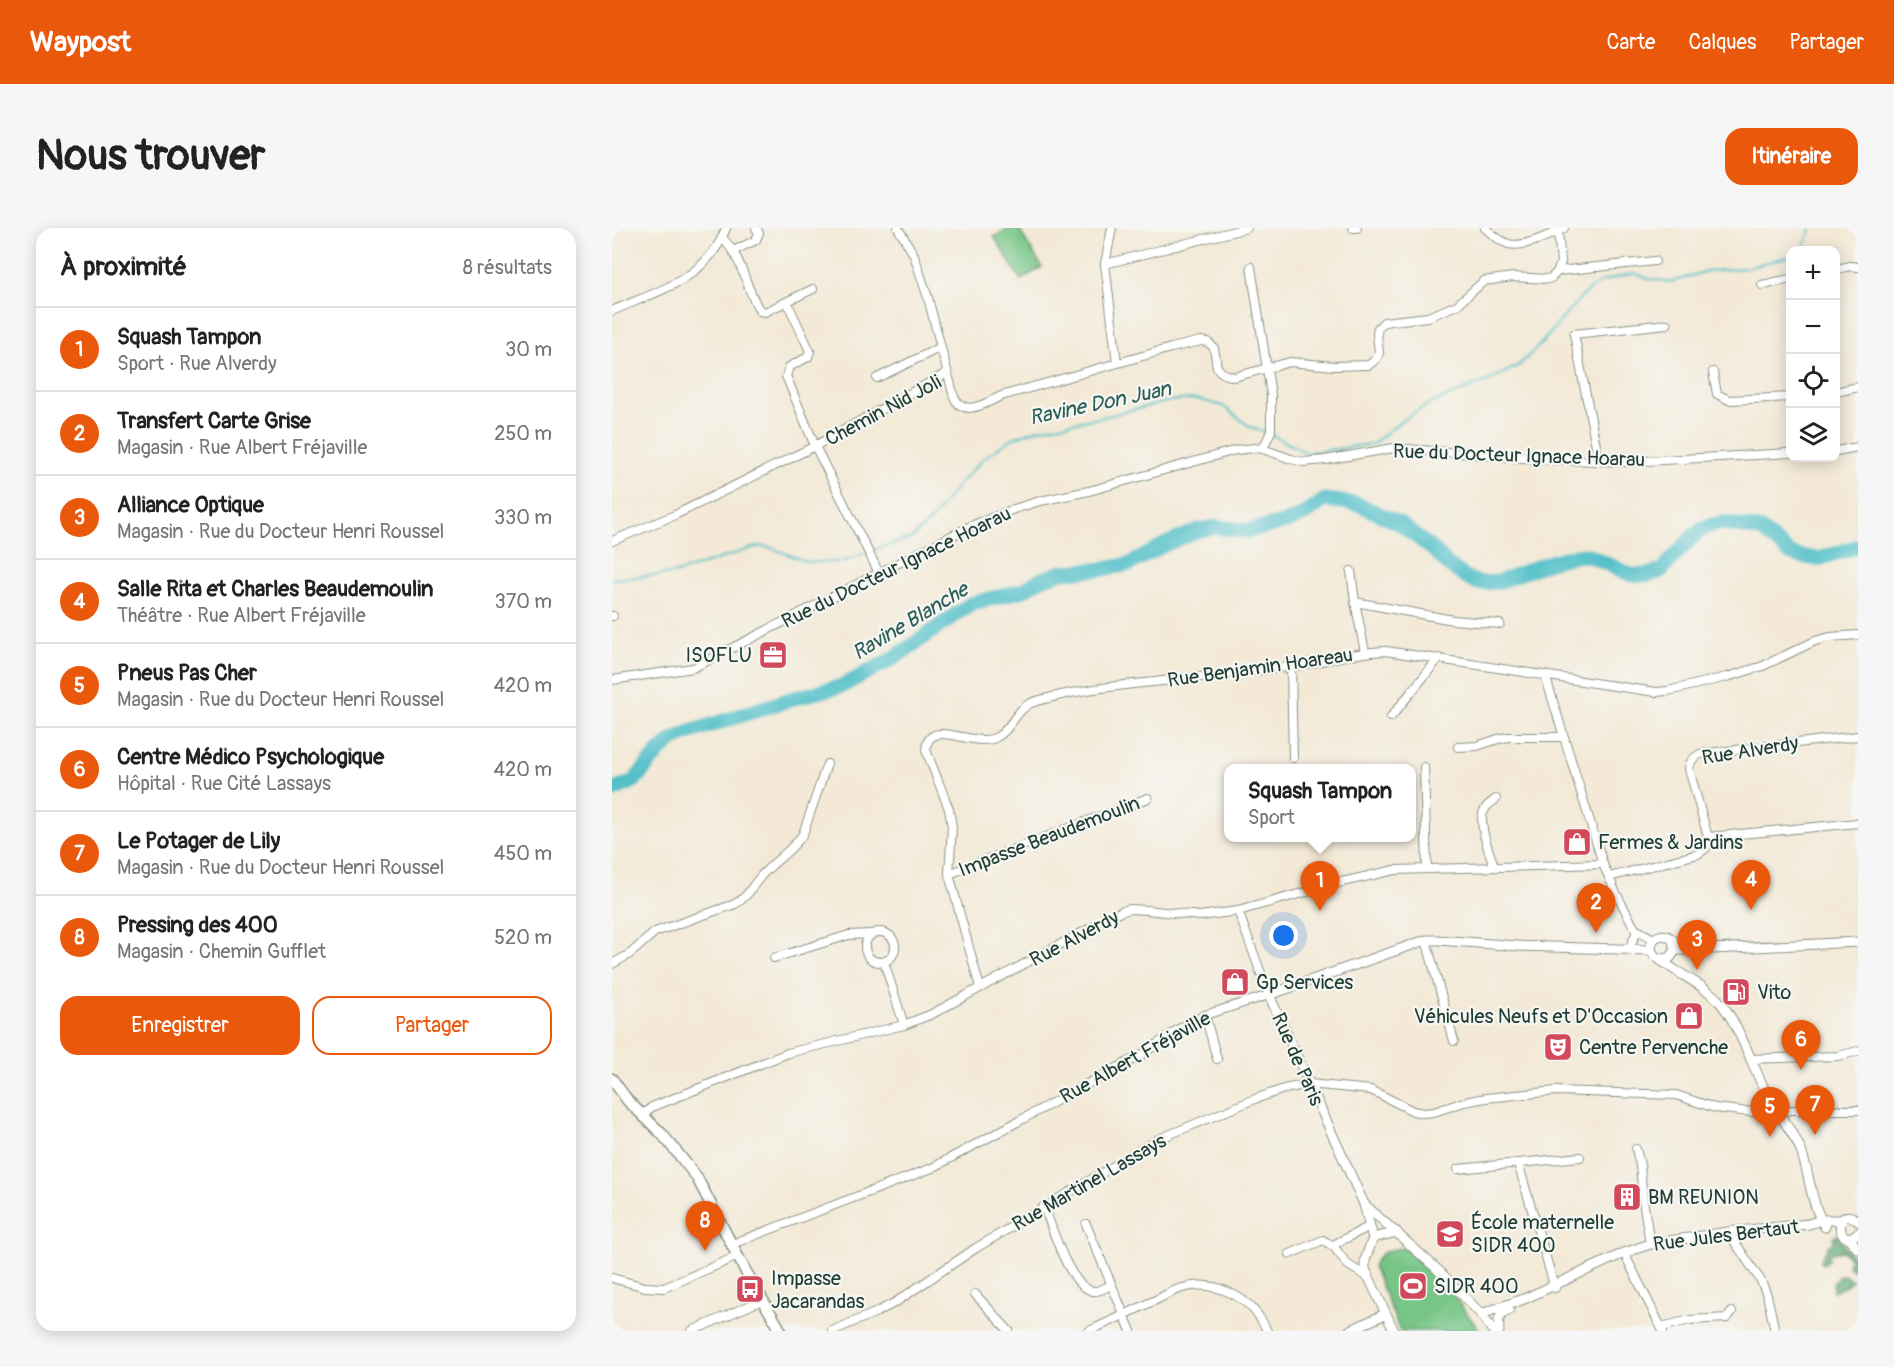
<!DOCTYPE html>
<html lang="fr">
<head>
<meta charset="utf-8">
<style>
  :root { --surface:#fff; --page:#f6f6f6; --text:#222; --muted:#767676; --line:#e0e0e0; --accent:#ea580c }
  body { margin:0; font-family:Pangolin,sans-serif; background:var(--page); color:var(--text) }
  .controls { position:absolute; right:18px; top:18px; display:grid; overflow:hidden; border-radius:12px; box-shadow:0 3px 15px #0003 }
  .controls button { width:54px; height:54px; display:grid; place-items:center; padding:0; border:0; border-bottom:2px solid var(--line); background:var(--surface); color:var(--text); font:30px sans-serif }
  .you { position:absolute; left:672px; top:708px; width:21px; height:21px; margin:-15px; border:4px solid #fff; border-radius:50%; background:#1a73e8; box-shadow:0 0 0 9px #1a73e833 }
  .badge { display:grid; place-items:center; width:39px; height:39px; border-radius:50%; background:var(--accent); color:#fff; font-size:20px; font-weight:700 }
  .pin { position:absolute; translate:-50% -50px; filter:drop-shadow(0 2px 3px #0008) }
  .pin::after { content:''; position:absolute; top:32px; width:21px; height:18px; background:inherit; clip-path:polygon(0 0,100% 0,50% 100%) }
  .popup { position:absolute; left:612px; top:536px; width:192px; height:78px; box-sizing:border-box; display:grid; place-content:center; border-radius:12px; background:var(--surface); filter:drop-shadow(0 2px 4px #0005); font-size:20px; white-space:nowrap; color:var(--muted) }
  .popup b { font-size:22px; color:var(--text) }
  .popup::after { content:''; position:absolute; left:50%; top:100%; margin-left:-12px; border:12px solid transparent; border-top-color:var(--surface) }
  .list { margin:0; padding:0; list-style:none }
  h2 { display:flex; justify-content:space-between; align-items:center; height:78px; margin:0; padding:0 24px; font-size:26px }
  h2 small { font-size:20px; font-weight:400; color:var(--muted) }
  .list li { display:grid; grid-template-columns:39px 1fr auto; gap:18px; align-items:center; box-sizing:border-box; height:84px; padding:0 24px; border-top:2px solid var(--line) }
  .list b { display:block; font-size:22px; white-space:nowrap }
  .list p { margin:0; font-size:20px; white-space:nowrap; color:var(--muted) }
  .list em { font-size:20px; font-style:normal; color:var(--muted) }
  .actions { display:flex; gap:12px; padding:18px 24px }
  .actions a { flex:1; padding:14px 0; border:2px solid var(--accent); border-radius:18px; text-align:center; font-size:21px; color:var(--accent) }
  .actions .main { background:var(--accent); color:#fff }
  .icon { flex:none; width:33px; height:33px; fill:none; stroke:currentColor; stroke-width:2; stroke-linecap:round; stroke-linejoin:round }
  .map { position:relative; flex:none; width:1246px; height:1103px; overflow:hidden; border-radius:18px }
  header { display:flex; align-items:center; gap:36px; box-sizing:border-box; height:84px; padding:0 30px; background:var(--accent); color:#fff }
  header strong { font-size:28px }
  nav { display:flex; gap:33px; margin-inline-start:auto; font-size:21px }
  .intro { display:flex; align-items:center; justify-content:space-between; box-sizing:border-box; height:144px; padding:0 36px }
  h1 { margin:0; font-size:42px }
  .button { padding:15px 27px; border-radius:18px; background:var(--accent); color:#fff; font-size:21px; font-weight:700 }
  main { display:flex; gap:36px; padding:0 36px }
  aside { flex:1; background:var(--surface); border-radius:18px; box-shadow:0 3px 15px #0003 }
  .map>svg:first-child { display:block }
</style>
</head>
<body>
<header>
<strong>Waypost</strong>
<nav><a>Carte</a><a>Calques</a><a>Partager</a></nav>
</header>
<div class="intro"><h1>Nous trouver</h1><a class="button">Itinéraire</a></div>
<main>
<aside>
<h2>À proximité<small>8 résultats</small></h2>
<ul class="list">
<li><span class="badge">1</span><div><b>Squash Tampon</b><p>Sport · Rue Alverdy</p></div><em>30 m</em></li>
<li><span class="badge">2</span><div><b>Transfert Carte Grise</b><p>Magasin · Rue Albert Fréjaville</p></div><em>250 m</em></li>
<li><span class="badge">3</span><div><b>Alliance Optique</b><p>Magasin · Rue du Docteur Henri Roussel</p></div><em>330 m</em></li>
<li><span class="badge">4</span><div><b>Salle Rita et Charles Beaudemoulin</b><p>Théâtre · Rue Albert Fréjaville</p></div><em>370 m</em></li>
<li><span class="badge">5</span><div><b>Pneus Pas Cher</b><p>Magasin · Rue du Docteur Henri Roussel</p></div><em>420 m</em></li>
<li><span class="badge">6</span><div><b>Centre Médico Psychologique</b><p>Hôpital · Rue Cité Lassays</p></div><em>420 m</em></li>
<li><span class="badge">7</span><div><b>Le Potager de Lily</b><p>Magasin · Rue du Docteur Henri Roussel</p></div><em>450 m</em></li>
<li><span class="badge">8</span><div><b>Pressing des 400</b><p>Magasin · Chemin Gufflet</p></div><em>520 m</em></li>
</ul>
<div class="actions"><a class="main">Enregistrer</a><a>Partager</a></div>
</aside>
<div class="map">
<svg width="1246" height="1103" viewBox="0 0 1246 1103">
  <rect width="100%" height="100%" fill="#f6f6f2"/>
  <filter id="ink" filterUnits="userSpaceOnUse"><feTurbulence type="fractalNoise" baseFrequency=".0167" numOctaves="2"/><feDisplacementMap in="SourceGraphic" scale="12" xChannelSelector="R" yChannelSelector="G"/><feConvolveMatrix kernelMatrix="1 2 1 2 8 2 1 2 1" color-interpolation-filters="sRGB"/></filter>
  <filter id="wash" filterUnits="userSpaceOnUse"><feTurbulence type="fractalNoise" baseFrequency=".008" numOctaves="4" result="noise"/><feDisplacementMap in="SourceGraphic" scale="24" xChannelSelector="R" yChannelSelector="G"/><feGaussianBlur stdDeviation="1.35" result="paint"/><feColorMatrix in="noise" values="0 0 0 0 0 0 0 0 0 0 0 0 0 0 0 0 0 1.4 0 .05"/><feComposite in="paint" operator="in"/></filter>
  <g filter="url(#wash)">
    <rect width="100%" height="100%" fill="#f3e9d6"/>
    <g fill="#77c687" stroke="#4b825e" stroke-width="1.5">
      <path d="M 397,0 L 406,0 L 430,39 L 409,52 L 382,9 Z"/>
      <path d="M 792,1020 L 837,1062 L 868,1103 L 788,1103 L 761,1038 C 768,1023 777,1021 792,1020 Z"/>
    </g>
    <g fill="#61ab74" stroke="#407454" stroke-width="1.5">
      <path d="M 1225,1007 L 1246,1037 L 1246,1045 L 1237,1040 L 1236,1034 L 1239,1032 L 1230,1023 L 1220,1025 L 1215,1029 L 1218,1031 L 1211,1036 L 1208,1034 L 1217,1017 L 1222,1015 L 1221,1009 Z"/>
      <path d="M 1232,1047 L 1240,1052 L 1232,1059 L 1221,1064 L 1221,1056 L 1227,1048 Z"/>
    </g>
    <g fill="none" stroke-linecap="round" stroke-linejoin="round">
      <g stroke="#52c0c9" stroke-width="2">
        <path d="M 1189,22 C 1196,15 1195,8 1200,0"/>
        <path d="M 258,323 L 300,310 L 319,292 L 348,255 L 373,229 L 401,210 L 426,201 L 487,190 L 558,173 L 584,171 L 611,178 L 638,199 L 656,205 L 695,225 L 761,216 L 789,193 L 817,176 L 880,151 L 907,137 L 928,117 L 963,76 L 978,61 L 991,53 L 1022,45 L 1037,51 L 1059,54 L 1095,43 L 1135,40 L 1178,28"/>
        <path d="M 0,351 L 61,346 L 147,318 L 160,320 L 195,334 L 230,334 L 253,325"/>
      </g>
      <path stroke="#52c0c9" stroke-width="15" d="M 0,563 L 22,553 L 47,524 L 60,512 L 78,504 L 182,470 L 230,458 L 282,430 L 359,376 L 412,362 L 427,352 L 450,344 L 492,341 L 518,336 L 552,317 L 587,302 L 603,299 L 636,303 L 675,294 L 694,285 L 713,272 L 746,276 L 788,296 L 824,324 L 836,337 L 855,350 L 866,355 L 886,354 L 938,334 L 961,328 L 976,327 L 1019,347 L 1036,347 L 1049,343 L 1083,306 L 1096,298 L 1111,295 L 1149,302 L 1179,326 L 1192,329 L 1207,331 L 1246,318"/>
    </g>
  </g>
  <g filter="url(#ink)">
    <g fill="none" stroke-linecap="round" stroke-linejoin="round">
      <g stroke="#899385" stroke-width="10">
        <g id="minor">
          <path d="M 286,0 L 302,27 L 316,70 L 342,169 C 352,190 374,175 389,168 L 559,120 L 589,113 L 596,114 L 602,120 L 605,139 L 608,143 L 612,146 L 622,149 L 678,134 L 722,138 L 757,137 L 765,130 L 767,125 L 765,105 L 766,100 L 772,94 L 816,89 L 845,77 L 872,53 L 901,49 L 935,51 L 939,50 L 946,43 L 949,34 L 946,4"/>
          <path d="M 500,0 L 493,36 L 505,135"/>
          <path d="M 741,0 L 745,0"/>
          <path d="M 873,0 C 893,18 900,21 925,12 C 935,8 944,5 952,0"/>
          <path d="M 111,11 C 131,30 133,60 148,83 L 153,84 L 201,61"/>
          <path d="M 121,23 L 144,12 L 147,5 L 144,0"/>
          <path d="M 493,36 L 635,0"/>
          <path d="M 639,39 L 659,167 L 659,203 L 651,221"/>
          <path d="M 1224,41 L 1239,38 L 1246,39"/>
          <path d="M 946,43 L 1043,33"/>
          <path d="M 1150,57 L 1178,51"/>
          <path d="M 175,74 L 198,123 L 196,129 L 177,139 L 174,148 L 203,218 L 267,345"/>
          <path d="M 0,83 C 45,63 96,51 114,0"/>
          <path d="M 1101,144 L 1105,166 L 1117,172 L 1178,169"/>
          <path d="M 265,150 L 329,119"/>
          <path d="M 1224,164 L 1246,159"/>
          <path d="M 1224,223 L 1246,219"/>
          <path d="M 987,233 L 962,106 L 1055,96"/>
          <path d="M 0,313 L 63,287 L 203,218 L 335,145"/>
          <path d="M 739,343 L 743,374 L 753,424"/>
          <path d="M 743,374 L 841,392 L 888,396"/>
          <path d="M 0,388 L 1,388"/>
          <path d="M 679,438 L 681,530"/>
          <path d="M 933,447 L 991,636 L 1003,663 L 1023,701 L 1042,711"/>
          <path d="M 0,452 L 81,440 L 359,298 L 402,281 L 428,273 L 477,263 L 624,222 L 642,220 L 651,221 L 679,231 L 692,234 L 713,232 L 782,220 L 924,231 L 1015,234 L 1178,225"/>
          <path d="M 779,489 L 827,430"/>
          <path d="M 846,519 L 865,518 L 886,511 L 897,509 L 951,509"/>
          <path d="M 812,539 L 815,641"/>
          <path d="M 1096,609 L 1246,595"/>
          <path d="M 882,638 C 878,625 864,593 873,581 C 875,577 880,574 884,571"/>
          <path d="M 337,646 L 536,570"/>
          <path d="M 997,649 L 1086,626 L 1094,620 L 1096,609 L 1077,541 C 1078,533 1081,530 1088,526 L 1246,508"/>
          <circle cx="268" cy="719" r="15"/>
          <path d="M 814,712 L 842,813"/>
          <path d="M 1017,721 L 1025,703"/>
          <path d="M 162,730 L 237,707 L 259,706"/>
          <path d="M 272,734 L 292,797"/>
          <path d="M 0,736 L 18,726 L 43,704 L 123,676 C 137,668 139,659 149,648 C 162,633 180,623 191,606 L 215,536"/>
          <path d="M 368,760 L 337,646 L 340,599 L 337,581 L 314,522 C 316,488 360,520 383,510 C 399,503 403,482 419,475 C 427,472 436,470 445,468 C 470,462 495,459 521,456 C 572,451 624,445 675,439 C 708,435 740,424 774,423 L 989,456 L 1044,464 L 1056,463 L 1115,449 L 1151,438 L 1203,413 L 1218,409 L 1246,407"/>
          <path d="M 593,787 L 605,831"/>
          <path d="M 1138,831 L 1226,828 L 1246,823"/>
          <path d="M 30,887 L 40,879 L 176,825 L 292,797 L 320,786 L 510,683 L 518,681 L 535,682 L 588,688 L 626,683 L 730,654 L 783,642 L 991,636"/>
          <path d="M 1024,921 L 1028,937 L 1031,972 L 1038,1016"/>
          <path d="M 906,935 L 943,1060"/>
          <path d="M 846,941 L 968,929"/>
          <path d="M 432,978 C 440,999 457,1059 481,1063 C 488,1064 494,1059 499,1057"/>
          <path d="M 474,996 L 519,1103"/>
          <path d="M 1116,1004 L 1149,1053 L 1155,1067 L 1163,1103"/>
          <path d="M 120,1016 L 320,940 L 531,826 L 565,802 L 593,787 L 657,767 L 626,683"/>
          <path d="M 678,1026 L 711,1012 L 722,1019"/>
          <path d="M 1013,1027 L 1051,1103"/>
          <path d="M 754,1048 L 736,1037 L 722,1019 L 723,1016 L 758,998"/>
          <path d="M 0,1050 L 33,1059 L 52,1060 L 126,1028"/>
          <path d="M 363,1066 L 397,1103"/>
          <path d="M 1049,1099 L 1078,1092 L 1115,1090 L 1120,1084"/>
          <path d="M 80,1103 L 150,1072"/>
          <path d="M 220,1103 L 265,1084 L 284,1074 L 364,1020 L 547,911 L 643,871 L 672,861 L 697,856 L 759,862 L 801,883 L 811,885 L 822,884 L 852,874 L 874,870 L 944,863 L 1064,867 L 1103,880 L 1129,883 L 1155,885 L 1180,882 L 1246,882"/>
          <path d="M 477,1103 C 497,1094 517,1085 537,1075 C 547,1071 556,1065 567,1061 C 602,1049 641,1070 655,1103"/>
        </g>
      </g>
      <g stroke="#899385" stroke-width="11">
        <g id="tertiary">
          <path d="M 1064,719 L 1067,722 L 1078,722 L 1246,714"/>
          <path d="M 1049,731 L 1058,730 L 1063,723 L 1061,712 C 1054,705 1045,706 1040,714 L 1039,722 L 1042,727 C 1061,744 1087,753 1105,771 C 1125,791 1141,839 1154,865 C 1164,884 1179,900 1188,920 C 1198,945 1198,975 1213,999"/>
          <path d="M 752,976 L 825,1041 L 869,1086 L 881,1103"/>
          <path d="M 1246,993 C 1222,973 1223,1025 1246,1005"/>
          <path d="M 1236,1009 L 1246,1021"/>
          <path d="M 761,1010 L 785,1004"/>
          <path d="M 869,1086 L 912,1071 L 1012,1025 L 1038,1016 L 1116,1004 L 1197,996 L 1209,992 L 1231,992"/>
          <path d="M 737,1103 L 773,1086"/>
          <path d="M 782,1103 L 753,1041 L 753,1032 L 761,1010 L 752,976 L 657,767 L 814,712 L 826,712 L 906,718 L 1039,722"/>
          <path d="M 887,1103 C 886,1091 886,1087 897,1082"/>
        </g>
      </g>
      <g stroke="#899385" stroke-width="13">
        <path id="secondary" d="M 0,851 L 16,873 L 50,906 L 84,948 L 133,1042 L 169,1103"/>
      </g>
      <use href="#minor" stroke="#fff" stroke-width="8"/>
      <use href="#tertiary" stroke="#fff" stroke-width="9"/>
      <use href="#secondary" stroke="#fff" stroke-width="10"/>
    </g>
  </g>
  <defs>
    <g id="office-square" transform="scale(1.5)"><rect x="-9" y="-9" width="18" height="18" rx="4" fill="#d1495b" stroke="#f6f6f2"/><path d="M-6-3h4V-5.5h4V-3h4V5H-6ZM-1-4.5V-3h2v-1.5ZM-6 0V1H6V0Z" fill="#fff"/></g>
    <g id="shop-square" transform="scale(1.5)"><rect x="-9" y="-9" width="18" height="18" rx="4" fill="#d1495b" stroke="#f6f6f2"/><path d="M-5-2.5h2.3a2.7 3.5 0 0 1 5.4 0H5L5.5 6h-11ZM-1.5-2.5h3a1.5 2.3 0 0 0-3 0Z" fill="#fff"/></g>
    <g id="fuel-square" transform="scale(1.5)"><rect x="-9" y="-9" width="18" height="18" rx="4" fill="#d1495b" stroke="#f6f6f2"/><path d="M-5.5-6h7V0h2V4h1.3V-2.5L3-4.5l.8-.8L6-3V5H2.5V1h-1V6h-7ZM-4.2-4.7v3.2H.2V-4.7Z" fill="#fff"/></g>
    <g id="theatre-square" transform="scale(1.5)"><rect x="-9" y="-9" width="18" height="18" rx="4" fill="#d1495b" stroke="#f6f6f2"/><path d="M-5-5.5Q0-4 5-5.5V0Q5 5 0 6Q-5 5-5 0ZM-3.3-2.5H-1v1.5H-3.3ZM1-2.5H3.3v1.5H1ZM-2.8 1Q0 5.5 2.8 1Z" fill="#fff"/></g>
    <g id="building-square" transform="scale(1.5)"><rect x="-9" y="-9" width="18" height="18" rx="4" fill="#d1495b" stroke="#f6f6f2"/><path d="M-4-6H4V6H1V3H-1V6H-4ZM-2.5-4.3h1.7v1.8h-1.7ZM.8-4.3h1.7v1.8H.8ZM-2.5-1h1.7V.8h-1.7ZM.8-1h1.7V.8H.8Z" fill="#fff"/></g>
    <g id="school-square" transform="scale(1.5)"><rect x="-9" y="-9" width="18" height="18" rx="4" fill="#d1495b" stroke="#f6f6f2"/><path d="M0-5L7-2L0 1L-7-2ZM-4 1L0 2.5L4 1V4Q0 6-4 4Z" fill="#fff"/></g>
    <g id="stadium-square" transform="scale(1.5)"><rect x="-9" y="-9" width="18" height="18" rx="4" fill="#d1495b" stroke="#f6f6f2"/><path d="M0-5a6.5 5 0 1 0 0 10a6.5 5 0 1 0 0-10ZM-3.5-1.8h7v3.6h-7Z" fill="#fff"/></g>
    <g id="bus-square" transform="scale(1.5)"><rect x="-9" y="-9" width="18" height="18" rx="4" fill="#d1495b" stroke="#f6f6f2"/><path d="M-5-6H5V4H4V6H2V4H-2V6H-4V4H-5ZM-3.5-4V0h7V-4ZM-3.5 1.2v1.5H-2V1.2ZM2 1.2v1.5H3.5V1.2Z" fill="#fff"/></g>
  </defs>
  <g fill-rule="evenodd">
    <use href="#office-square" x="161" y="427"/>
    <use href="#shop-square" x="965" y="614"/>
    <use href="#shop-square" x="623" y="754"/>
    <use href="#fuel-square" x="1124" y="764"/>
    <use href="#shop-square" x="1077" y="788"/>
    <use href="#theatre-square" x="946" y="819"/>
    <use href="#building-square" x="1015" y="969"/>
    <use href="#school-square" x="838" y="1006"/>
    <use href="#stadium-square" x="801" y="1058"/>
    <use href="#bus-square" x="138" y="1061"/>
  </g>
  <g text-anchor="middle" stroke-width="4.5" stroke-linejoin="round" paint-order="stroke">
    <g font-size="20" fill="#1f3d34" stroke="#f6f6f2">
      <text transform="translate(271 182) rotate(-28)" y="7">Chemin Nid Joli</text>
      <text transform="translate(907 227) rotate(2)" y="7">Rue du Docteur Ignace Hoarau</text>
      <text transform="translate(284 339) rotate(-26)" y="7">Rue du Docteur Ignace Hoarau</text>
      <text transform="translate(648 439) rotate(-8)" y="7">Rue Benjamin Hoareau</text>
      <text transform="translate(1138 522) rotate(-9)" y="7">Rue Alverdy</text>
      <text transform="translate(437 608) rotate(-21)" y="7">Impasse Beaudemoulin</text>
      <text transform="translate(462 710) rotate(-28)" y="7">Rue Alverdy</text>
      <text transform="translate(523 829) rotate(-29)" y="7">Rue Albert Fréjaville</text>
      <text transform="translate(686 831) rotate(66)" y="7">Rue de Paris</text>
      <text transform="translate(477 954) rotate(-30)" y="7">Rue Martinel Lassays</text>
      <text transform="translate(1114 1007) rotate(-7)" y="7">Rue Jules Bertaut</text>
    </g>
    <g font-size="20" fill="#1f3d34" stroke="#f6f6f2" text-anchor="start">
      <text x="140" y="434" text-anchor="end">ISOFLU</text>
      <text x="986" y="621">Fermes &amp; Jardins</text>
      <text x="644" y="761">Gp Services</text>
      <text x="1145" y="771">Vito</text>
      <text x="1056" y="795" text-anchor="end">Véhicules Neufs et D'Occasion</text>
      <text x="967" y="826">Centre Pervenche</text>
      <text x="1036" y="976">BM REUNION</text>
      <text x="859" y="1001">École maternelle<tspan x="859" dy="23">SIDR 400</tspan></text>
      <text x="159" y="1057">Impasse<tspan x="159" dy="23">Jacarandas</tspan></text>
      <text x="822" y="1065">SIDR 400</text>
    </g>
    <g font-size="21" font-style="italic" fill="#2c5e59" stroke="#f6f6f2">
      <text transform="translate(488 175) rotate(-12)" y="7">Ravine Don Juan</text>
      <text transform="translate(298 393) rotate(-31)" y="7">Ravine Blanche</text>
    </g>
  </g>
</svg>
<div class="controls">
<button>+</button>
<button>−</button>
<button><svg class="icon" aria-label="locate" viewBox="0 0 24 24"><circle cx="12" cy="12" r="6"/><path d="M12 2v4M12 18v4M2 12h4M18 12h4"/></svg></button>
<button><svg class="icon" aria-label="layers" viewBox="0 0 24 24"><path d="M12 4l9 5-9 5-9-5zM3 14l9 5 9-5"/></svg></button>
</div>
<div class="you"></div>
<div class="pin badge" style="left:708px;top:683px">1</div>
<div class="popup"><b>Squash Tampon</b>Sport</div>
<div class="pin badge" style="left:984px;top:705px">2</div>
<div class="pin badge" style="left:1085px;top:742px">3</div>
<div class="pin badge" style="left:1139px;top:682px">4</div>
<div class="pin badge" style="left:1158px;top:909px">5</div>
<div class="pin badge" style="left:1189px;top:842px">6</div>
<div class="pin badge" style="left:1203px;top:907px">7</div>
<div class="pin badge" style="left:93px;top:1023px">8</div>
</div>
</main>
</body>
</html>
